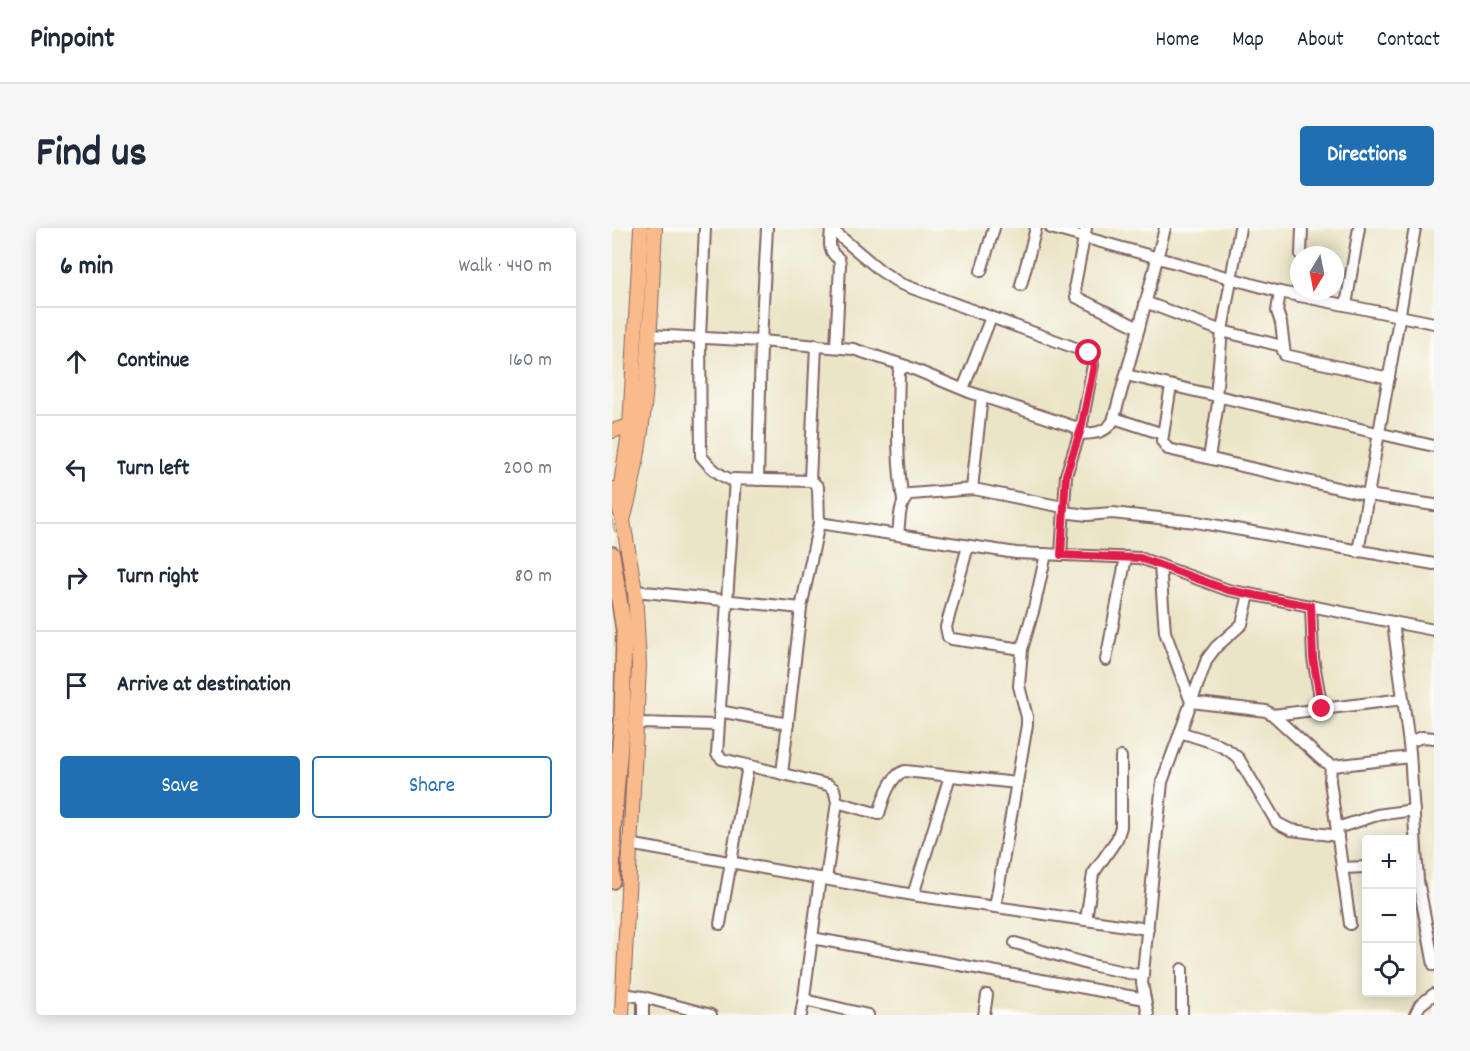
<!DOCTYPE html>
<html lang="en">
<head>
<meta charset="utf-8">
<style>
  :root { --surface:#fff; --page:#f6f6f7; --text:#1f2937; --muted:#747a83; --line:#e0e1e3; --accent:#1f6fb2 }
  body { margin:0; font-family:Dekko,sans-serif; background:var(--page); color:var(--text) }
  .controls { position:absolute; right:18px; bottom:18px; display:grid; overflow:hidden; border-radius:6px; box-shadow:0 3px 15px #0003 }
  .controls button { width:54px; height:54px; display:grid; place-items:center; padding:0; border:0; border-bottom:2px solid var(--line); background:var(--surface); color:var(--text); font:30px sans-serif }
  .compass { position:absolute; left:678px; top:18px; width:54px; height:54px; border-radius:50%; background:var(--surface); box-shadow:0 3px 15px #0003; rotate:190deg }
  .stop { position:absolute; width:18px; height:18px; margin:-14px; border:4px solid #e11d48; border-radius:50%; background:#fff }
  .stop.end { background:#e11d48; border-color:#fff; box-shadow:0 2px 6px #0008 }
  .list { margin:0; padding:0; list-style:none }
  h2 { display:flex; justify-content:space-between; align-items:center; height:78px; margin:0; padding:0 24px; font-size:26px }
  h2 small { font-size:20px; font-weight:400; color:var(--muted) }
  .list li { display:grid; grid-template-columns:39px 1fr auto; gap:18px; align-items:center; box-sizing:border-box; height:108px; padding:0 24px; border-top:2px solid var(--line) }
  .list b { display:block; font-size:22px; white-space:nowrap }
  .list em { font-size:20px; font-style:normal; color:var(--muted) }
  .actions { display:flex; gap:12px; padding:18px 24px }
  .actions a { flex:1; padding:14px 0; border:2px solid var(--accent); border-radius:6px; text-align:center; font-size:21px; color:var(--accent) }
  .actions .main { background:var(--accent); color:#fff }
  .icon { flex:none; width:33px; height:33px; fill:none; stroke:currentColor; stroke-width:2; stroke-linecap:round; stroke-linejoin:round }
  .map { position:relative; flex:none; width:822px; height:787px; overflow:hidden; border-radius:6px }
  header { display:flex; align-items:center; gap:36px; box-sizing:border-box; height:84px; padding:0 30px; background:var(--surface); border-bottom:2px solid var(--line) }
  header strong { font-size:28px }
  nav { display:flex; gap:33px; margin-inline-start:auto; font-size:21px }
  .intro { display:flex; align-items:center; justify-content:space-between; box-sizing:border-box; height:144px; padding:0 36px }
  h1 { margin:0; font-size:42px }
  .button { padding:15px 27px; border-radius:6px; background:var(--accent); color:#fff; font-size:21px; font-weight:700 }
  main { display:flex; gap:36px; padding:0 36px }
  aside { flex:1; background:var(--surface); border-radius:6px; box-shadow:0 3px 15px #0003 }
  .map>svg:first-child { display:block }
</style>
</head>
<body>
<header>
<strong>Pinpoint</strong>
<nav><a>Home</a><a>Map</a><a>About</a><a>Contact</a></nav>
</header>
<div class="intro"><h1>Find us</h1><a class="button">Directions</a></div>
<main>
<aside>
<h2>6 min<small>Walk · 440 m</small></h2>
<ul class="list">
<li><svg class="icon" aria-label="ahead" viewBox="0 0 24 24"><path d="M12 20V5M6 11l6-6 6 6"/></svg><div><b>Continue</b></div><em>160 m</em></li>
<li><svg class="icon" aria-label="left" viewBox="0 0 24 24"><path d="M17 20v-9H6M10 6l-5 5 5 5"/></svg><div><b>Turn left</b></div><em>200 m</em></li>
<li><svg class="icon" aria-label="right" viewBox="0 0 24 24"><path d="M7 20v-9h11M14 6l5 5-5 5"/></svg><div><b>Turn right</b></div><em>80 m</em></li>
<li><svg class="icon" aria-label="arrive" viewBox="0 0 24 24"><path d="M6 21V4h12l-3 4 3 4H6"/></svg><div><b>Arrive at destination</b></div></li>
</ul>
<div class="actions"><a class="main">Save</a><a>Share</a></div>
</aside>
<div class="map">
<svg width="822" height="787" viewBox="0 0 822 787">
  <rect width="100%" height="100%" fill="#fdfcf7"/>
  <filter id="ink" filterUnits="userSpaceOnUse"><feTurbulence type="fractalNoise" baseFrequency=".0167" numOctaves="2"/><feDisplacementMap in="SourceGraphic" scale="12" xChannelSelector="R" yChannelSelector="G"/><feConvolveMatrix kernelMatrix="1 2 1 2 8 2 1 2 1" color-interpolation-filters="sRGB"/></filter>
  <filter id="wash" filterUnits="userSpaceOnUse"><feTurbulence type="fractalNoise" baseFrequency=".008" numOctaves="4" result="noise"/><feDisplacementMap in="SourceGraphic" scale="24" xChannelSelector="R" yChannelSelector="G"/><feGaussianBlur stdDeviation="1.35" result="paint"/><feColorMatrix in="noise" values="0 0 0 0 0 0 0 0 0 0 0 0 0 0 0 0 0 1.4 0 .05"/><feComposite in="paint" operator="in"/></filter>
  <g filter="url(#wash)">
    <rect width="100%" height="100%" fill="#ebe5c7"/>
  </g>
  <g filter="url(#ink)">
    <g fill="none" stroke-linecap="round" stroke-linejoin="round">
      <path stroke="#cbbda8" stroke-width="14" stroke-dasharray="14 7" stroke-linecap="butt" d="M 0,298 L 3,297"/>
      <g stroke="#826462" stroke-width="14">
        <g id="minor">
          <path d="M 93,0 L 88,109 L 89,228 C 96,237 107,247 117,251 L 200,253 L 206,259 L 207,295"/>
          <path d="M 218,0 L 269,43 L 289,56 L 477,125 L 480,129 L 481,137 L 469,201 L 454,247 L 449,327"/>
          <path d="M 439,0 L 668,64 L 822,95"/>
          <path d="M 474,0 L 463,56 L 464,69 L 527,100"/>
          <path d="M 219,2 C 218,14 215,23 227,31 L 228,36 L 224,119"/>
          <path d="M 689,27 L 690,0"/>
          <path d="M 369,43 L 382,0"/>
          <path d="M 409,57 L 424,0"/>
          <path d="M 668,64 L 665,83 L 669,95 L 673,127 L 777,150"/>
          <path d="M 686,68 L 687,55"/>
          <path d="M 533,74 L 610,103 L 670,118 L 671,123"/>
          <path d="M 734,77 L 747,0"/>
          <path d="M 37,107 L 149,113 L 241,121 L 294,138 L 357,164 L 469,201"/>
          <path d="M 514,147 L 822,218"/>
          <path d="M 559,158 L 550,213 L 556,221 L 756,267 L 822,277"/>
          <path d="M 351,161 L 379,89"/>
          <path d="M 604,168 L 610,103 L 628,0"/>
          <path d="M 502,190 L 551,206"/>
          <path d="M 467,206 C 481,205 493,206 501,193 L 527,100 L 553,0"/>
          <path d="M 597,230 L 607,169"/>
          <path d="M 123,251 L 105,526 L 110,531 L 216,557 L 222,561 L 225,574 L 214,651"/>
          <path d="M 146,252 L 149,113 L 155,0"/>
          <path d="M 198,252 L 204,117"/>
          <path d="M 360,261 L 370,168"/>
          <path d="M 291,272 C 284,230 286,187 287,143 L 294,138"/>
          <path d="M 451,284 L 475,287 L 500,285 L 584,294 L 822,336"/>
          <path d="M 286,307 C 288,293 286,273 299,266 L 362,261 L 451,279"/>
          <path d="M 356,318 L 334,399 L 336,409 L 340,411 L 410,421"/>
          <path d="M 746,324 L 803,0"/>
          <path d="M 548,337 L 553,404 L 579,474 L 654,483 L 661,487 L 710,532 L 721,538 L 798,529"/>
          <path d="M 23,363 L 189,380 L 207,295 L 404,325 L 528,330 L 616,362 L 822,402"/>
          <path d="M 699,378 L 701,430 L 710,481"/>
          <path d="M 781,394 L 798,524 L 806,653 L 822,737"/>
          <path d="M 494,432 L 514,329"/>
          <path d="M 107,483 L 176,496"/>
          <path d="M 661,487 L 791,471"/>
          <path d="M 24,495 L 106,497"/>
          <path d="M 568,504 C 588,511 612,515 627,531 L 665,595 L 679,602 L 726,608"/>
          <path d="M 797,514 L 810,509 L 822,510"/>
          <path d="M 719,537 L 718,553 L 738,696"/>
          <path d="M 170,546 L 189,380"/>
          <path d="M 225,574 L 267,586 C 271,572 278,547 293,543 L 405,555"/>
          <path d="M 725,600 L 765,587 L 802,582"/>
          <path d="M 17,616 L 307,668 L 536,701"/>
          <path d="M 730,640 L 754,639"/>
          <path d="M 208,650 L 192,769 L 197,773 L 256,787"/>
          <path d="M 301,667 L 338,548"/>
          <path d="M 383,679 L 415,497 L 415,489 L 407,458 L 410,421 L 422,380 L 434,326"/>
          <path d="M 474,692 L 481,646 L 505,611 L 509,599 L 509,529"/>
          <path d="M 108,696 L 136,538"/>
          <path d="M 200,710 L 533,771"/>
          <path d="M 403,715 L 479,737 L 531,748"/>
          <path d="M 11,766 L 31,769 L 99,787"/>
          <path d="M 31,787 L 31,769"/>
          <path d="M 189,787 L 192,769"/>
          <path d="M 372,787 L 375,767"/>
          <path d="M 536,787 L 530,755 L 550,554 L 595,431 L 604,419 L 630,396 L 637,366"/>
          <path d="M 570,787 L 570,741"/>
          <path d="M 803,787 L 808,777 L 822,766"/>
        </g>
      </g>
      <g stroke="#826462" stroke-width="16">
        <g id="major">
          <path d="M 0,203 L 18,198 L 24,198"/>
          <path d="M 0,261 L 5,269 L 11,293 L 23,363 L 27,437 L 10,787"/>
          <path d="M 0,271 L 5,269 L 8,263 L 18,198 L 29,0"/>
          <path d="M 11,292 C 38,197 37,98 43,0"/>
        </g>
      </g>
      <g stroke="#826462" stroke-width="18">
        <path id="highway" d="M 0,326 L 12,403 L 10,492 L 1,603 L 0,653"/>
      </g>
      <use href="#minor" stroke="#fff" stroke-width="10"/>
      <use href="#major" stroke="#fabb8c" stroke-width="14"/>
      <use href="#highway" stroke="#fabb8c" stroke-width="15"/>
    </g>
  </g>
  <g fill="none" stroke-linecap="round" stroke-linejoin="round" filter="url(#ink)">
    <path stroke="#e11d48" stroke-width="8" d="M 477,125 L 480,129 L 482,137 L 469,201 L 454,247 L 449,327 L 528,330 L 616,362 L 699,378 L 701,430 L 710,481"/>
  </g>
</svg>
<div class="controls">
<button>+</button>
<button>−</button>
<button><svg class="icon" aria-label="locate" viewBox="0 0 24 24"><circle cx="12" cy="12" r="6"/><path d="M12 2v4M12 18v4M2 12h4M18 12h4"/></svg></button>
</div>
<svg class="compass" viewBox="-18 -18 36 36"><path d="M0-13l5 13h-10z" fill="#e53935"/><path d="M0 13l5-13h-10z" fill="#747a83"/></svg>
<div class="stop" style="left:477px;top:125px"></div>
<div class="stop end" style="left:710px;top:481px"></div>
</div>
</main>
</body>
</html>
